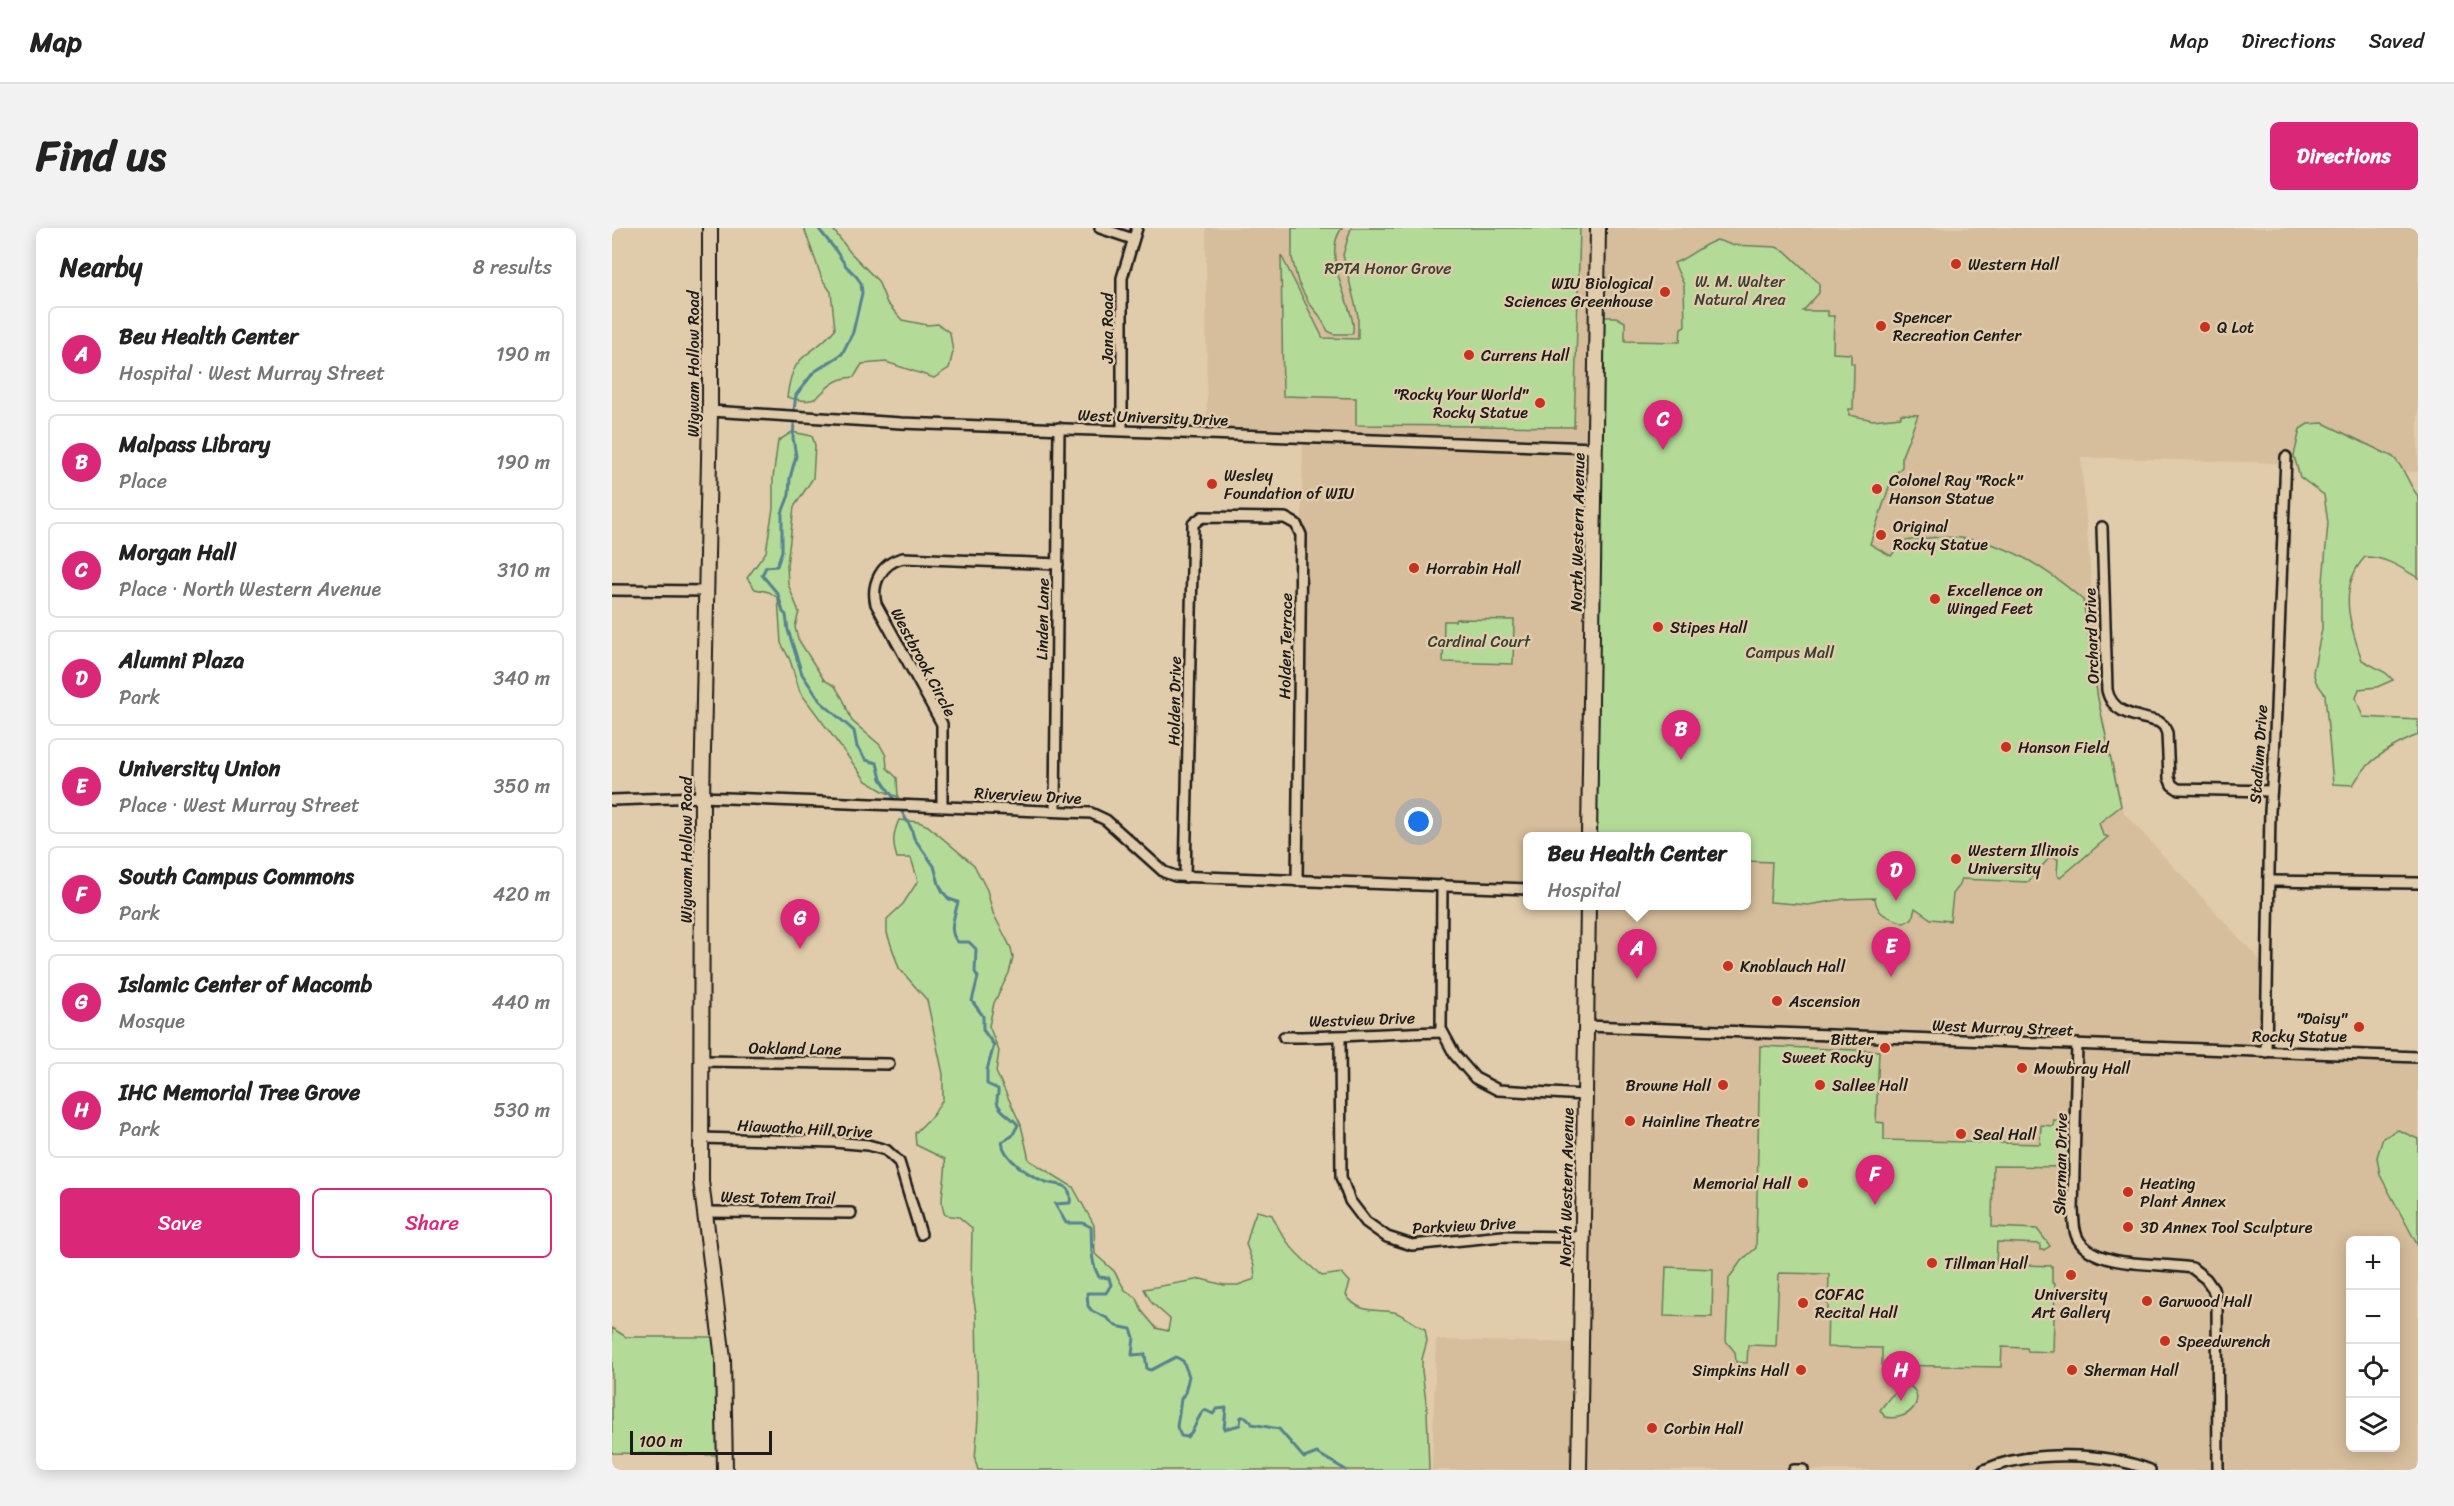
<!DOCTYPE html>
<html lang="en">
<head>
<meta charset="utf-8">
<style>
  :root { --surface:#fff; --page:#f2f2f2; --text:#222; --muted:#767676; --line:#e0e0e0; --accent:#db2777 }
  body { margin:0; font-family:Sriracha,sans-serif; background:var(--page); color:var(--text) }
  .controls { position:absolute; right:18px; bottom:18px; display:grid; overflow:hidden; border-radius:9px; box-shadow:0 3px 15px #0003 }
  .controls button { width:54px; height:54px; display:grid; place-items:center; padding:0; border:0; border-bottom:2px solid var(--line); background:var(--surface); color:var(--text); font:30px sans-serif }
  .scale { position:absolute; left:18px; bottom:15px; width:142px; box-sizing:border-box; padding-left:6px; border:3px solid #1c1c1c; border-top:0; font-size:16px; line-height:21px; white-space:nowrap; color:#1c1c1c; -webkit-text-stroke:4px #e0cbaa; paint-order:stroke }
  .you { position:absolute; left:807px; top:594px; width:21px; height:21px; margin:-15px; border:4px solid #fff; border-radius:50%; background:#1a73e8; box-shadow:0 0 0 9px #1a73e833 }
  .badge { display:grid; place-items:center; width:39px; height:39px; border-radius:50%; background:var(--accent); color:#fff; font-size:20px; font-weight:700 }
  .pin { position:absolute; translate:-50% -50px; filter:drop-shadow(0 2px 3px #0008) }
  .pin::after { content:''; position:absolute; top:32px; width:21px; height:18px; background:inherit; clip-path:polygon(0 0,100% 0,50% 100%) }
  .popup { position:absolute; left:911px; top:604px; width:228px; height:78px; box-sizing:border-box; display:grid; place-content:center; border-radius:9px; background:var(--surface); filter:drop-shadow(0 2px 4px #0005); font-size:20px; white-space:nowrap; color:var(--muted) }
  .popup b { font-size:22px; color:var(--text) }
  .popup::after { content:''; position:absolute; left:50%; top:100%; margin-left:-12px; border:12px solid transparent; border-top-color:var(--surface) }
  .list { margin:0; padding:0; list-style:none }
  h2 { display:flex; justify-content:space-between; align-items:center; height:78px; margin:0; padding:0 24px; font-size:26px }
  h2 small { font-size:20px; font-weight:400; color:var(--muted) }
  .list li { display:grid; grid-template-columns:39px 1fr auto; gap:18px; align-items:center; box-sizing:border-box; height:96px; margin:0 12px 12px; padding:0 12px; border:2px solid var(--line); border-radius:9px }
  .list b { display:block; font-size:22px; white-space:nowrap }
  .list p { margin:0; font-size:20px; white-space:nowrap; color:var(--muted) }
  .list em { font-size:20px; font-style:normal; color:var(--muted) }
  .actions { display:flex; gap:12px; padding:18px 24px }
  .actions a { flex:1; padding:14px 0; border:2px solid var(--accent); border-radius:9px; text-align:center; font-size:21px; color:var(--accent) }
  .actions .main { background:var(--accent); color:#fff }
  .icon { flex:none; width:33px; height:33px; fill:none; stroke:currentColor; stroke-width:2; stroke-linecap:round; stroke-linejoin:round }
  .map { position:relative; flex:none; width:1806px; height:1242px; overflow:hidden; border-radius:9px }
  header { display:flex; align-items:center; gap:36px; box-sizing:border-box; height:84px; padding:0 30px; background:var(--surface); border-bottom:2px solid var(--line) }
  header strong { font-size:28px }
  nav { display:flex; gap:33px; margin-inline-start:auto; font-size:21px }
  .intro { display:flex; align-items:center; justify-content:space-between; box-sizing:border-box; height:144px; padding:0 36px }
  h1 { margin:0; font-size:42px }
  .button { padding:15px 27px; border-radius:9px; background:var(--accent); color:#fff; font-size:21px; font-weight:700 }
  main { display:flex; gap:36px; padding:0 36px }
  aside { flex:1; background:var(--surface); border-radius:9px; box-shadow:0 3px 15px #0003 }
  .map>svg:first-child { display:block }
</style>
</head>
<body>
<header>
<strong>Map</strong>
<nav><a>Map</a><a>Directions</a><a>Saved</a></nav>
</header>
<div class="intro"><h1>Find us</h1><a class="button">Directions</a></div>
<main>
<aside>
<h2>Nearby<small>8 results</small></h2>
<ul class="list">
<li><span class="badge">A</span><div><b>Beu Health Center</b><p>Hospital · West Murray Street</p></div><em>190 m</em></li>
<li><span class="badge">B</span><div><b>Malpass Library</b><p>Place</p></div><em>190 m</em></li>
<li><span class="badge">C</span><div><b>Morgan Hall</b><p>Place · North Western Avenue</p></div><em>310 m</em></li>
<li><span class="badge">D</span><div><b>Alumni Plaza</b><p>Park</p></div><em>340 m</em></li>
<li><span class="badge">E</span><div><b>University Union</b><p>Place · West Murray Street</p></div><em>350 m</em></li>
<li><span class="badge">F</span><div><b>South Campus Commons</b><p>Park</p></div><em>420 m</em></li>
<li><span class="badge">G</span><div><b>Islamic Center of Macomb</b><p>Mosque</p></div><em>440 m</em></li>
<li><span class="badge">H</span><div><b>IHC Memorial Tree Grove</b><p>Park</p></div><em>530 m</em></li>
</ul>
<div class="actions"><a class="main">Save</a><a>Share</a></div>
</aside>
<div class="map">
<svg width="1806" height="1242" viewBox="0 0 1806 1242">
  <rect width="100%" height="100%" fill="#e0cbaa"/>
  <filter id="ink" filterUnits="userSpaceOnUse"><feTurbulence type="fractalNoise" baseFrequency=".0167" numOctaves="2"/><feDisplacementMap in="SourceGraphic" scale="12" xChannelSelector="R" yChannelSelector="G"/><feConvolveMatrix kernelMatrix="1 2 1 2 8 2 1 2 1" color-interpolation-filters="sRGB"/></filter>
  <g filter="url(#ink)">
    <path fill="#d6bd9b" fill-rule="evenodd" d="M 594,0 L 1806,0 L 1806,244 L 1700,236 L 1469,229 L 1489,478 L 1512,585 L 1656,741 L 1654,824 L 1806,829 L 1806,1242 L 820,1242 L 824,1112 L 968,1115 L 976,678 L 1134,678 L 1134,608 L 916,608 L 915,661 L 685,653 L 691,210 L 595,206 ZM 1738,1012 L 1784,1012 L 1784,1220 L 1738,1220 Z"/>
    <g fill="#b3db97" stroke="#687c5a" stroke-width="1.5">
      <path d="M 192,0 L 220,0 L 238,24 L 266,53 L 275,75 L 290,92 L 315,97 L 326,96 L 338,105 L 341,124 L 337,140 L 322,150 L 274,134 L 250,136 L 242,149 C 237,150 231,150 227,152 C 203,162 213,180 175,169 C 181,121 198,132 223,101 L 219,64 L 210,51 Z"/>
      <path d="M 680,0 L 730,0 C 706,31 749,89 740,106 L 721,106 L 716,103 L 707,87 L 697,75 L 686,54 L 680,30 Z"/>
      <path d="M 739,0 L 968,0 L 962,199 L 744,197 L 744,170 L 671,168 L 669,27 L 711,110 L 746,111 L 746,88 L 731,27 Z"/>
      <path d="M 1105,12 L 1120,17 L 1164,19 L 1173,23 L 1207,55 L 1207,65 L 1191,83 L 1216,83 L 1216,88 L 1222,88 L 1221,125 L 1239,126 L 1239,135 L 1242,136 L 1241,181 L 1237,181 L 1237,187 L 1261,192 L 1289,189 L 1289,186 L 1306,187 L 1290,228 L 1290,239 L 1280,250 L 1258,316 L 1279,328 L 1290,314 C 1365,298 1416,324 1471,372 L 1486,471 L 1509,578 L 1487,595 L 1491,607 L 1496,609 L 1448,650 L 1445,647 L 1446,631 L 1438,629 L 1416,654 L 1349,651 L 1348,657 L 1341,666 L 1338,693 L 1319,691 L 1303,680 L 1300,691 L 1292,695 C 1278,689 1265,689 1263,670 L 1232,671 L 1196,677 L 1158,674 L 1160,634 L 1135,633 L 1134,608 L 977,608 L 985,89 L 1004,89 L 1013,94 L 1013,113 L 1068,114 L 1069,100 L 1073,98 L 1072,57 L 1062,35 C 1077,30 1089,17 1105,12 Z"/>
      <path d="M 1711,195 L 1781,229 C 1793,240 1796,256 1806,268 L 1806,350 C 1788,339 1774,329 1753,329 C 1725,359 1738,398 1750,432 L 1774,445 L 1781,452 L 1765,459 L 1747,461 L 1744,470 L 1751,489 L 1806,492 L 1806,507 C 1781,517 1754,533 1741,557 L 1721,556 L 1713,466 L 1704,454 L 1701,444 L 1710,401 L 1710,366 L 1716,295 L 1712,267 L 1688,249 L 1682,228 L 1688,201 L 1696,196 Z"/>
      <path d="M 180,204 L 200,208 L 203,217 L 201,250 L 182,279 L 175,337 L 176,356 L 187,384 L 183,399 L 186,411 L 212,452 L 223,458 L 231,471 L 240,493 L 268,517 L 274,528 L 275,540 L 285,550 L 286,569 L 271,563 L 254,553 L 188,464 L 178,432 L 169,415 L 166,370 L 157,364 L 143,361 L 135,350 L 154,324 L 161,280 L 161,250 L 166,213 Z"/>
      <path d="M 844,391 L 902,392 L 901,436 L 831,434 L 832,393 L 843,393 Z"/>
      <path d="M 287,592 L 307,594 L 316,598 L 362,637 L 375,662 L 381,685 L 399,720 L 401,730 L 397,745 L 382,775 L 377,798 L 387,823 L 384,844 L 409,897 L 417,932 L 461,959 L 482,997 L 483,1026 L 502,1043 L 513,1062 L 525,1070 L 530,1083 L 544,1100 L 556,1103 L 558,1091 L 540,1075 L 532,1061 L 589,1051 L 612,1057 L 626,1057 L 643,1051 L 642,1038 L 634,1016 C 638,1005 639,993 645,983 L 660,987 C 673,1016 686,1028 710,1048 L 730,1045 L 738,1054 L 734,1067 C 747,1086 763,1081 782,1084 C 790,1086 804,1097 813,1101 L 815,1113 L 810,1131 L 810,1143 L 815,1182 L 817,1242 L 366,1242 L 363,1232 L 366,1190 L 364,1085 L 359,1055 L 360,1000 L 347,989 L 333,987 C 325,970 336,950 333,931 L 304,917 L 303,905 L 321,887 L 331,871 L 331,846 L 315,772 L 287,740 L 275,705 L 275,691 L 291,676 L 306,653 L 299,630 L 285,630 C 280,616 281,605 287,592 Z"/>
      <path d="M 1148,818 L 1267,823 L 1264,894 L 1272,895 L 1272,912 L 1428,916 L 1429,897 L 1441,898 L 1442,892 L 1463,896 L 1462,939 L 1381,938 L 1380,999 L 1425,1001 L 1438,1018 L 1432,1022 L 1428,1022 L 1428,1016 L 1385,1014 L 1384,1036 L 1440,1038 L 1440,1055 L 1443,1056 L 1441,1124 L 1416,1123 L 1415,1120 L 1390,1119 L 1389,1139 L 1270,1137 L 1270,1120 L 1215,1119 L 1217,1046 L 1167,1045 L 1164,1118 L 1136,1117 L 1135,1135 L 1124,1134 L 1123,1124 L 1114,1113 L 1117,1050 L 1129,1033 L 1144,1020 Z"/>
      <path d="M 1786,902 L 1806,911 L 1806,1018 L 1768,947 L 1765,929 L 1771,910 Z"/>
      <path d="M 1054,1039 L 1101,1041 L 1100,1089 L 1052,1088 Z"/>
      <path d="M 0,1100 L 14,1109 L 108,1109 L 113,1227 L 0,1225 Z"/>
      <path d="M 1294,1156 C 1317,1166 1300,1195 1273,1189 L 1268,1182 L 1278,1169 Z"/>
    </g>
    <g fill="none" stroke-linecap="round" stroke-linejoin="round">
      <g stroke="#578291" stroke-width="3">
        <path d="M 182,182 L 184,167 L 202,144 L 230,126 L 241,104 L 250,65 L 249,55 L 244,48 L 234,38 L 222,20 L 206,0"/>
        <path d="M 182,195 L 181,210 L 184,228 L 178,250 L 177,267 L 170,285 L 170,323 L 165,338 L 154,339 L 150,347 L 166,366 L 171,384 L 174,387 L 176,402 L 190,446 L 208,473 L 242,503 L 245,519 L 254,532 L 265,535 L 269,551 L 281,569"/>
        <path d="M 290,584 L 299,600 L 302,610 L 322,638 L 327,656 L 331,664 L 337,671 L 346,674 C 343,687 335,704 346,714 L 357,714 L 364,721 L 363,744 L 366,749 L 360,773 L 371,788 L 371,802 L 382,817 L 375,842 L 375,856 L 386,861 C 387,868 383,871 386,877 C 390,885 400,889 406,897 L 400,908 L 390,914 C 392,932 418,948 434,954 C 439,956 447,956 452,958 C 458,962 459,969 458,975 L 443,976 L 454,995 L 471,995 L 479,999 C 480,1017 478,1033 487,1049 L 497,1050 L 499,1057 L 494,1065 L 475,1065 L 476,1078 L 480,1083 L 495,1090 L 504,1098 L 519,1101 L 522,1109 L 520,1127 L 533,1126 L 535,1141 L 539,1142 L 564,1129 L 571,1133 L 577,1148 L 573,1165 L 569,1171 L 565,1199 L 569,1208 L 575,1209 C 584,1203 584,1188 593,1182 L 601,1186 L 605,1181 L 614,1180 L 612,1201 L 628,1197 L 629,1189 L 634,1189 L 639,1194"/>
        <path d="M 640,1196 L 667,1201 L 692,1230 L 705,1225 L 734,1242"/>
      </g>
      <g stroke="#1c1c1c" stroke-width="14">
        <g id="street">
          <path d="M 488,0 L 521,11"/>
          <path d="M 98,183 L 289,195 L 983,220"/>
          <path d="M 510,202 L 510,50 L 525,0"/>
          <path d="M 1490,299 L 1495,462 C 1500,487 1527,488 1547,494 L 1552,498 L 1555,505 L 1557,550 L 1560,557 L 1566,561 L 1659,563"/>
          <path d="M 0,362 L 94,363"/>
          <path d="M 0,572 L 90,569 L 479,585 L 494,592 L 552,644 L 563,648 L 916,661"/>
          <path d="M 330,578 L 330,496 L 264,376 C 259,356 269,335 291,330 L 446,336"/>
          <path d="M 443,583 L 447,200"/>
          <path d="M 573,649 L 581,296 L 590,289 L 673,290 L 684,296 L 689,307 L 685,653"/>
          <path d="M 1657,653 L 1806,655"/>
          <path d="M 830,657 L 829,801 L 843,827 L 863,850 L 886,862 L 972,867"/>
          <path d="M 975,798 L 1806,829"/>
          <path d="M 672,809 C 725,809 777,805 830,804"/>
          <path d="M 728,809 L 729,949 L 738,973 L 754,994 L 775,1009 L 800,1017 L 891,1008 L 970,1009"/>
          <path d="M 1465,816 L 1461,982 C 1462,992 1461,1005 1468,1014 C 1488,1041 1549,1034 1580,1040 L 1594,1051 L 1601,1061 L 1605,1075 L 1606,1242"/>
          <path d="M 1654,824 L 1658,583 L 1662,531 L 1674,229"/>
          <path d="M 89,833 L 277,836"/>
          <path d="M 89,910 L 222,914 L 256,917 L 274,922 L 287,934 L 309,1006"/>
          <path d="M 92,984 L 239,985"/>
          <path d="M 1182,1242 L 1191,1242"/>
          <path d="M 1372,1242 C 1417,1222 1493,1224 1538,1242"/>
        </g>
      </g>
      <g stroke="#1c1c1c" stroke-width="18">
        <g id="secondary">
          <path d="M 98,0 L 98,183 L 90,569 L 89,953 L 111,1131 L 113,1242"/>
          <path d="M 977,608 L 986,0"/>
          <path d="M 967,1242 L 976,678"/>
        </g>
      </g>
      <use href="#street" stroke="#e0cbaa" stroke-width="9"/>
      <use href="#secondary" stroke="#e0cbaa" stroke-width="14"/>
    </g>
  </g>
  <g fill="#c8321e" stroke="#e0cbaa" stroke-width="2">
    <circle cx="1344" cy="36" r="6"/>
    <circle cx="1053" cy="64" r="6"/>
    <circle cx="1269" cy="98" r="6"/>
    <circle cx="1593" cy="99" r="6"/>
    <circle cx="857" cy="127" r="6"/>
    <circle cx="928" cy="175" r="6"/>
    <circle cx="600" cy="256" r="6"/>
    <circle cx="1265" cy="261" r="6"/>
    <circle cx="1269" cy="307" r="6"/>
    <circle cx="802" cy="340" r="6"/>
    <circle cx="1323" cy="371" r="6"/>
    <circle cx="1046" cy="399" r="6"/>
    <circle cx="1394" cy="519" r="6"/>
    <circle cx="1344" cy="631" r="6"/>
    <circle cx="1116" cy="738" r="6"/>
    <circle cx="1165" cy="773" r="6"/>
    <circle cx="1747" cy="799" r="6"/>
    <circle cx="1273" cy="820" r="6"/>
    <circle cx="1410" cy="840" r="6"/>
    <circle cx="1111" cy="857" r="6"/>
    <circle cx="1208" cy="857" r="6"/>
    <circle cx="1018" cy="893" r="6"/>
    <circle cx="1349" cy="906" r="6"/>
    <circle cx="1191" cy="955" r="6"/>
    <circle cx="1516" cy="964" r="6"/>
    <circle cx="1516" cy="999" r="6"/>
    <circle cx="1320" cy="1035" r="6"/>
    <circle cx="1459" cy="1047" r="6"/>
    <circle cx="1535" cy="1073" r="6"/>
    <circle cx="1191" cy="1075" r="6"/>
    <circle cx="1553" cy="1113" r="6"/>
    <circle cx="1189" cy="1142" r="6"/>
    <circle cx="1460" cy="1142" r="6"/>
    <circle cx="1040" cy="1200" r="6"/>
  </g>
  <g text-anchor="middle" stroke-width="5" stroke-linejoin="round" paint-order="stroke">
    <g font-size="16" fill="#1c1c1c" stroke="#e0cbaa" text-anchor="start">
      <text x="1356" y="42">Western Hall</text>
      <text x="1041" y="61" text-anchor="end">WIU Biological<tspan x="1041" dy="18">Sciences Greenhouse</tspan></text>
      <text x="1281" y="95">Spencer<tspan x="1281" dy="18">Recreation Center</tspan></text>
      <text x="1605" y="105">Q Lot</text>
      <text x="869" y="133">Currens Hall</text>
      <text x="916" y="172" text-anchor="end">"Rocky Your World"<tspan x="916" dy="18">Rocky Statue</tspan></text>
      <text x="612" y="253">Wesley<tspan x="612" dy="18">Foundation of WIU</tspan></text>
      <text x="1277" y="258">Colonel Ray "Rock"<tspan x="1277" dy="18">Hanson Statue</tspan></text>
      <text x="1281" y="304">Original<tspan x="1281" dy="18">Rocky Statue</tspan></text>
      <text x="814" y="346">Horrabin Hall</text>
      <text x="1335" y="368">Excellence on<tspan x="1335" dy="18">Winged Feet</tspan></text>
      <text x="1058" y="405">Stipes Hall</text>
      <text x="1406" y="525">Hanson Field</text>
      <text x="1356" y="628">Western Illinois<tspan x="1356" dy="18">University</tspan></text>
      <text x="1128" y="744">Knoblauch Hall</text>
      <text x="1177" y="779">Ascension</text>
      <text x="1735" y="796" text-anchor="end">"Daisy"<tspan x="1735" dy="18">Rocky Statue</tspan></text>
      <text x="1261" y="817" text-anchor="end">Bitter<tspan x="1261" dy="18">Sweet Rocky</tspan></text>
      <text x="1422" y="846">Mowbray Hall</text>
      <text x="1099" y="863" text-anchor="end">Browne Hall</text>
      <text x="1220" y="863">Sallee Hall</text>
      <text x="1030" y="899">Hainline Theatre</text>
      <text x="1361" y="912">Seal Hall</text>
      <text x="1179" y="961" text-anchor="end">Memorial Hall</text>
      <text x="1528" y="961">Heating<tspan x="1528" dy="18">Plant Annex</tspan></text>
      <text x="1528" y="1005">3D Annex Tool Sculpture</text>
      <text x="1332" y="1041">Tillman Hall</text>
      <text x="1203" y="1072">COFAC<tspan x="1203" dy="18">Recital Hall</tspan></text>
      <text x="1459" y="1072" text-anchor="middle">University<tspan x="1459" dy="18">Art Gallery</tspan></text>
      <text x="1547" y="1079">Garwood Hall</text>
      <text x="1565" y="1119">Speedwrench</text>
      <text x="1177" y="1148" text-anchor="end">Simpkins Hall</text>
      <text x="1472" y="1148">Sherman Hall</text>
      <text x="1052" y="1206">Corbin Hall</text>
    </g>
    <g font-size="16" fill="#3a4235" stroke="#e0cbaa">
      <text x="776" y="46">RPTA Honor Grove</text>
      <text x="1128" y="59">W. M. Walter<tspan x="1128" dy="18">Natural Area</tspan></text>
      <text x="867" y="419">Cardinal Court</text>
      <text x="1178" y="430">Campus Mall</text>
    </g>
    <g font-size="16" fill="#1c1c1c" stroke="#e0cbaa">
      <text transform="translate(495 100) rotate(-90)" y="6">Jana Road</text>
      <text transform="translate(81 136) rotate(-90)" y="6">Wigwam Hollow Road</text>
      <text transform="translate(541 189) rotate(2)" y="6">West University Drive</text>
      <text transform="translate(965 304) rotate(-89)" y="6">North Western Avenue</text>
      <text transform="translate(430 391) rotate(-89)" y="6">Linden Lane</text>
      <text transform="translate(1479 408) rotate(-92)" y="6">Orchard Drive</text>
      <text transform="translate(673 418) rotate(-89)" y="6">Holden Terrace</text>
      <text transform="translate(312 434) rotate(62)" y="6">Westbrook Circle</text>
      <text transform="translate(562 473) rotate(-89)" y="6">Holden Drive</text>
      <text transform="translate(1646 526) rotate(-86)" y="6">Stadium Drive</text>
      <text transform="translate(416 567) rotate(3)" y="6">Riverview Drive</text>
      <text transform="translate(74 622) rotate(-90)" y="6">Wigwam Hollow Road</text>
      <text transform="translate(750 791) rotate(-2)" y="6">Westview Drive</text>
      <text transform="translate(1391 799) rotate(2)" y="6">West Murray Street</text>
      <text transform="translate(183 820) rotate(1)" y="6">Oakland Lane</text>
      <text transform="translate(193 900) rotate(3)" y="6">Hiawatha Hill Drive</text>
      <text transform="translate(1448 936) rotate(-89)" y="6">Sherman Drive</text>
      <text transform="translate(954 959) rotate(-89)" y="6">North Western Avenue</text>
      <text transform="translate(166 969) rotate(1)" y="6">West Totem Trail</text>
      <text transform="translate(852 997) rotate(-3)" y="6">Parkview Drive</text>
    </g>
  </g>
</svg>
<div class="controls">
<button>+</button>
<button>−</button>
<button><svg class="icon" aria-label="locate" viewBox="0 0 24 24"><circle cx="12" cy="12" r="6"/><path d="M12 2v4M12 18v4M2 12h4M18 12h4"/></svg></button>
<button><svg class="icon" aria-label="layers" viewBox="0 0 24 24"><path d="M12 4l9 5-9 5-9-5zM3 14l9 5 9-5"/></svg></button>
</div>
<div class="scale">100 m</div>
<div class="you"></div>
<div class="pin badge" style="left:1025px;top:751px">A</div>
<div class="popup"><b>Beu Health Center</b>Hospital</div>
<div class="pin badge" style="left:1069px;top:532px">B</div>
<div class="pin badge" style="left:1051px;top:222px">C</div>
<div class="pin badge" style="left:1284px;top:673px">D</div>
<div class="pin badge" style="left:1279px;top:749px">E</div>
<div class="pin badge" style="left:1263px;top:977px">F</div>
<div class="pin badge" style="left:188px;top:721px">G</div>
<div class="pin badge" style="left:1289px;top:1173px">H</div>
</div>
</main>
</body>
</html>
